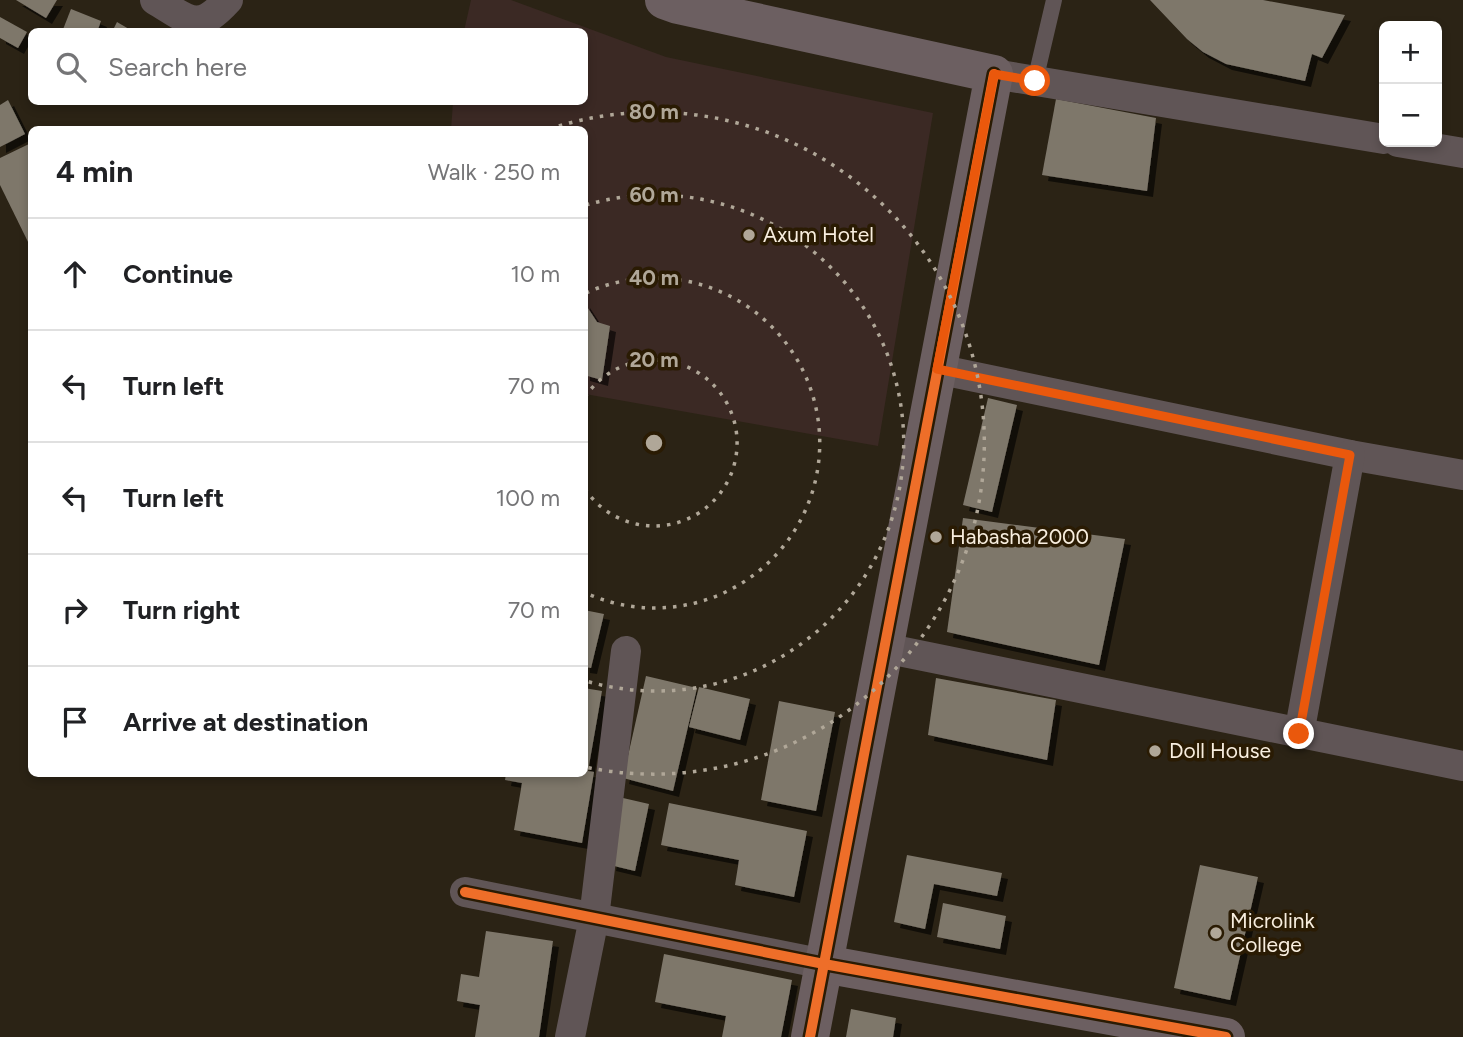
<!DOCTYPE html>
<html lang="en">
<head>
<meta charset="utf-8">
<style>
  :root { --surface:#fff; --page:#f2f2f2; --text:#202124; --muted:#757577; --line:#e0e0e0 }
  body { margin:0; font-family:Figtree,sans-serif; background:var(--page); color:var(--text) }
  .controls { position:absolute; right:21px; top:21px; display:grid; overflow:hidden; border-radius:10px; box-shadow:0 4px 10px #0003 }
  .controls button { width:63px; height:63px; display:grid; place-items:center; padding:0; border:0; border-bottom:2px solid var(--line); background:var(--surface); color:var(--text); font:35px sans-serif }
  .stop { position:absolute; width:21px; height:21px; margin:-16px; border:5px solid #ea580c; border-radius:50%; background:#fff }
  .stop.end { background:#ea580c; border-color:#fff; box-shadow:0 2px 7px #0008 }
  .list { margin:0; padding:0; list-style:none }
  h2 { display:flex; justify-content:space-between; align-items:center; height:91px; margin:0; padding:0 28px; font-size:30px }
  h2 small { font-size:23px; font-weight:400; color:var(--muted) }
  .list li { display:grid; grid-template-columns:46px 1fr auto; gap:21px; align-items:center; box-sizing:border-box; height:112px; padding:0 28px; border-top:2px solid var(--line) }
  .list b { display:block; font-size:26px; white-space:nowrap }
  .list em { font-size:23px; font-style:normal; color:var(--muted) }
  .icon { flex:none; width:38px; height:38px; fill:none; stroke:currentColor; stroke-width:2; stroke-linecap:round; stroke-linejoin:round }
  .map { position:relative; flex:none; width:1463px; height:1037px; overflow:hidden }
  .search { position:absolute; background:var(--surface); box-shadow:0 4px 10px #0003; left:28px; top:28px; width:560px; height:77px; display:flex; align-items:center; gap:18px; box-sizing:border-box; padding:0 24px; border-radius:10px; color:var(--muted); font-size:26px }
  .panel { position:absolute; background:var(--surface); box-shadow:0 4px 10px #0003; left:28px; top:126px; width:560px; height:651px; border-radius:10px }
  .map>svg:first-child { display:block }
</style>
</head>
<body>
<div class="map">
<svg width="1463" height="1037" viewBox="0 0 1463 1037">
  <defs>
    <filter id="shadow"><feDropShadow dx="6" dy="6" stdDeviation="0" flood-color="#0009"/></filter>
  </defs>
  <rect width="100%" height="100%" fill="#2b2315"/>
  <path fill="#3b2924" d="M 471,0 L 511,0 L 666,57 L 933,113 L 878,446 L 585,394 L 584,130 L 451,130 L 453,102 L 584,102 L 584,32 L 464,31 Z"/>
  <g fill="#7e776b" filter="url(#shadow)">
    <path d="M 16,0 L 57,0 L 46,18 Z"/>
    <path d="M 1150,0 L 1263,0 L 1345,15 L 1322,58 L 1312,54 L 1305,81 L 1226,64 L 1203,52 L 1187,39 Z"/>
    <path d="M 71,9 L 101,21 L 97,32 L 62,32 Z"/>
    <path d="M 0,17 L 27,32 L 18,48 L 0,38 Z"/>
    <path d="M 117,22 L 134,32 L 112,32 Z"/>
    <path d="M 1056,99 L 1156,118 L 1147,191 L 1042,175 Z"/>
    <path d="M 8,100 L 25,134 L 0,147 L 0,105 Z"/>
    <path d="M 29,144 L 32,150 L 32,250 L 0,185 L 0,158 Z"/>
    <path d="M 584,302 L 597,322 L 610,326 L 602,380 L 584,375 Z"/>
    <path d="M 988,398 L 1017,405 L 992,512 L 963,505 Z"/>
    <path d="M 963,518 L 1125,539 L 1099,665 L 947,632 Z"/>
    <path d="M 584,610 L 604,614 L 591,668 L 584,667 Z"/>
    <path d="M 646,676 L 697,688 L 673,791 L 623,778 Z"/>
    <path d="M 936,678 L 1056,700 L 1047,760 L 928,735 Z"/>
    <path d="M 699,687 L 750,699 L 740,740 L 689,727 Z"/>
    <path d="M 584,688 L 602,691 L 588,771 L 594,772 L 582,843 L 514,830 L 522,783 L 505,780 L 506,774 L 584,774 Z"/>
    <path d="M 779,701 L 835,712 L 816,811 L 761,800 Z"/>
    <path d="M 623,798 L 649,804 L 635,871 L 610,865 Z"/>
    <path d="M 669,803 L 807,831 L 794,897 L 735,885 L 739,860 L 661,845 Z"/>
    <path d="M 907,855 L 1002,873 L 997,896 L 934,884 L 925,929 L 894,922 Z"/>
    <path d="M 1200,865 L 1258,877 L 1230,1000 L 1174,988 Z"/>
    <path d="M 943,903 L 1006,916 L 1000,949 L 937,937 Z"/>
    <path d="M 486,931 L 553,941 L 539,1037 L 475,1037 L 480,1005 L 457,1001 L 461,974 L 479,977 Z"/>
    <path d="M 664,954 L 792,980 L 781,1037 L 722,1037 L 726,1016 L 655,1002 Z"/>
    <path d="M 851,1009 L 896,1018 L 893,1037 L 846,1037 Z"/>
  </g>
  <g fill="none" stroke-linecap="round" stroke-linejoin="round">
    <path stroke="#605556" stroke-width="16" d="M 1035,81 L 1054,0"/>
    <g stroke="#605556" stroke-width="30">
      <path d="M 155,0 C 189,20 197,34 228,0"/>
      <path d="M 994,74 L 1384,139"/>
      <path d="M 1398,142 L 1463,153"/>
      <path d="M 937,369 L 1350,455 L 1463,475"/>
      <path d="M 884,648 L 1463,766"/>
      <path d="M 1299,734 L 1350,455"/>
      <path d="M 465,892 L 824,964"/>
      <path d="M 570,1037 L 594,918 L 626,651"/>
    </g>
    <g stroke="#6c5f61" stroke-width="38">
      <path d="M 664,0 L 678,5 L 994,74 L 810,1037"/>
      <path d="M 824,964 L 1226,1037"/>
    </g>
    <g stroke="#2a1b03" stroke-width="15">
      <g id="cycleway">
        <path d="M 465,892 L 824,964 L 1226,1037"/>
        <path d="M 810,1037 L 994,74"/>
      </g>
    </g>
    <use href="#cycleway" stroke="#ee6e29" stroke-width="10"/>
  </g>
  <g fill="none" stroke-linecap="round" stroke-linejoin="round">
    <path stroke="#ea580c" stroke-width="9" d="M 1035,81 L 994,74 L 937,369 L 1350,455 L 1299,734"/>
  </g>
  <g fill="none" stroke="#b0a798" stroke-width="3.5" stroke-dasharray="3.5 7">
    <path d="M585 397A83 83 0 1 1 585 489"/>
    <path d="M586 293A165 165 0 1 1 586 593"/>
    <path d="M586 205A248 248 0 1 1 586 681"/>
    <path d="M549 129A331 331 0 1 1 585 767"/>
  </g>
  <g fill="#b0a798" stroke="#2a1b03" stroke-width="2.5">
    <circle cx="749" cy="235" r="7"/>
    <circle cx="936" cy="537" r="7"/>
    <circle cx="1155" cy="751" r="7"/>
    <circle cx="1216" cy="933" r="7"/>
  </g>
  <g text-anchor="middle" stroke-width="7" stroke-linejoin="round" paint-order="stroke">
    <g font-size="21" fill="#f8eedf" stroke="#2a1b03" text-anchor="start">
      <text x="763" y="242">Axum Hotel</text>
      <text x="950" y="544">Habasha 2000</text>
      <text x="1169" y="758">Doll House</text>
      <text x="1230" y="928">Microlink<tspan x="1230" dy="24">College</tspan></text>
    </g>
  </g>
  <circle cx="654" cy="443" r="10" fill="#b0a798" stroke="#2a1b03" stroke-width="3.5"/>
  <g font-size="21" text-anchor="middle" font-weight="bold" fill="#b0a798" stroke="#2a1b03" stroke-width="7" stroke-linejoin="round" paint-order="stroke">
    <text x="654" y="119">80 m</text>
    <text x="654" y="202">60 m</text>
    <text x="654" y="285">40 m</text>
    <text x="654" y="367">20 m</text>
  </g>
</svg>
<div class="controls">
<button>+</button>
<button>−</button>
</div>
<div class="stop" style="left:1035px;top:81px"></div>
<div class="stop end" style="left:1299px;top:734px"></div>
<div class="search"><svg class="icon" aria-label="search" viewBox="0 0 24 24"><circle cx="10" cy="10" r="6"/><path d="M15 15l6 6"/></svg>Search here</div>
<section class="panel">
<h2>4 min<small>Walk · 250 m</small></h2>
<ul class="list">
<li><svg class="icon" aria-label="ahead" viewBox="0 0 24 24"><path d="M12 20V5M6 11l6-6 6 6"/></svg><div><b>Continue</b></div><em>10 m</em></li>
<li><svg class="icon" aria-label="left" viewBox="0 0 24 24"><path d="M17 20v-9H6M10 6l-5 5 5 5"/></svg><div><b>Turn left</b></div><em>70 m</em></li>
<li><svg class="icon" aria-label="left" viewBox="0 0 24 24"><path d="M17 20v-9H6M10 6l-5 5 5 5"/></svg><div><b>Turn left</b></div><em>100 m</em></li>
<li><svg class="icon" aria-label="right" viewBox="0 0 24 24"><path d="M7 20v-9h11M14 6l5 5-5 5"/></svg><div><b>Turn right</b></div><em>70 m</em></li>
<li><svg class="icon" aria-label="arrive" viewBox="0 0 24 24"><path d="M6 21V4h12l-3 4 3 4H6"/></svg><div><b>Arrive at destination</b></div></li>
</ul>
</section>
</div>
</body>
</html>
